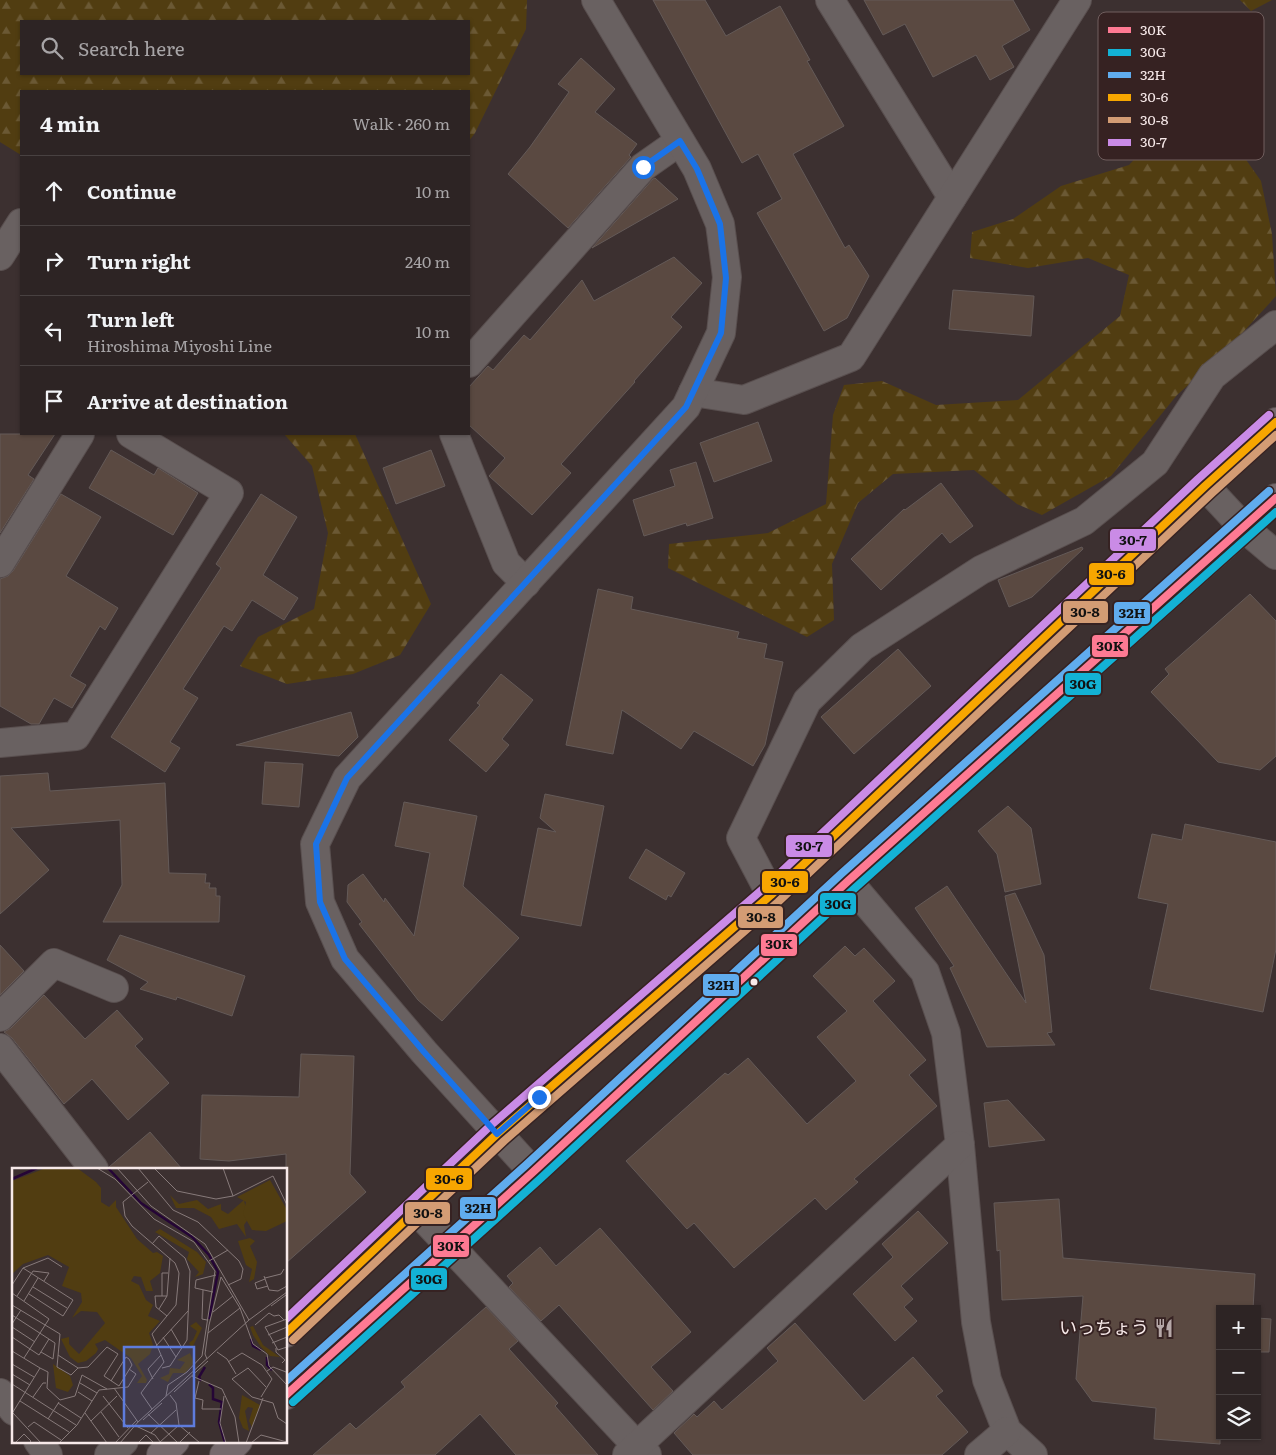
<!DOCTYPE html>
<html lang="en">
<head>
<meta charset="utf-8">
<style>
  :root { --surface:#2d2424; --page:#393031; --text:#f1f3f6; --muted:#a7a4a6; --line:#484141 }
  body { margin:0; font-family:Literata,"Noto Sans JP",serif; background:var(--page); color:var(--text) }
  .controls { position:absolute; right:15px; bottom:15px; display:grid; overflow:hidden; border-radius:0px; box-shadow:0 1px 4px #0004 }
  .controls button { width:45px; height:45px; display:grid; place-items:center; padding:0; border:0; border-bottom:1px solid var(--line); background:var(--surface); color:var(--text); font:25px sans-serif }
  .stop { position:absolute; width:15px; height:15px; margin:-11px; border:4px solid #1a73e8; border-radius:50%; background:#fff }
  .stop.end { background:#1a73e8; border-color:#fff; box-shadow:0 1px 5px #0008 }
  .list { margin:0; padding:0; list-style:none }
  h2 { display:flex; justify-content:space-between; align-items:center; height:65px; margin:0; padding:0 20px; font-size:21px }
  h2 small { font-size:16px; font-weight:400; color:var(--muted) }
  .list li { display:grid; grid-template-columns:32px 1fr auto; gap:15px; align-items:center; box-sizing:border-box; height:70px; padding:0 20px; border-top:1px solid var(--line) }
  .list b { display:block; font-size:19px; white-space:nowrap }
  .list p { margin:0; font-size:16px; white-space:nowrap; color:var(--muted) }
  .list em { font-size:16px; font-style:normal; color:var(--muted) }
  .icon { flex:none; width:28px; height:28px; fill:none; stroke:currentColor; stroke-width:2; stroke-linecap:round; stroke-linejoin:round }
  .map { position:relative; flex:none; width:1276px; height:1455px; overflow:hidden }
  .search { position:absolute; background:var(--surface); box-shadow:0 1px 4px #0004; left:20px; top:20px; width:450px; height:55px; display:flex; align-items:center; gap:12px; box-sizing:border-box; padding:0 18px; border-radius:0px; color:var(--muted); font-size:19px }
  .panel { position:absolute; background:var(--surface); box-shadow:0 1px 4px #0004; left:20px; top:90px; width:450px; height:345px; border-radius:0px }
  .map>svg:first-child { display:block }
</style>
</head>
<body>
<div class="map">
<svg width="1276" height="1455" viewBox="0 0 1276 1455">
  <defs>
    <pattern id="forest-firs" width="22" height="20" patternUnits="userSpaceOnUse" patternTransform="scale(1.25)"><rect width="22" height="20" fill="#513d11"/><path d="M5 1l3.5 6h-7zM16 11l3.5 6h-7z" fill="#6b5934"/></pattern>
  </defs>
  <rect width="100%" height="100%" fill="#3c3030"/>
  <g fill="url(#forest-firs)" fill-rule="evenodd">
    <path d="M 0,0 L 527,0 L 526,29 L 475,133 L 469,141 L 469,91 L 21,91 L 21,155 L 0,142 ZM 469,21 L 469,74 L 21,74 L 21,21 Z"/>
    <path d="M 1240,0 L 1272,0 L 1251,11 Z"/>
    <path d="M 1216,117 L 1261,181 L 1272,234 L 1276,296 L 1223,354 L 1177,395 L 1111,476 L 1042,515 L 1017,504 L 974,470 L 893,474 L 858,503 L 832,564 L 834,620 L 807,637 L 668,568 L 669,544 L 768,533 L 826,504 L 833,415 L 844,385 L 882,381 L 936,405 L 1018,400 L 1120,316 L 1129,275 L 1088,258 L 1028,268 L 970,258 L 972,232 L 1013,219 L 1061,186 L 1129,165 L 1173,118 Z"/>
    <path d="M 284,434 L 355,434 L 431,604 L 400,655 L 353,674 L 287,684 L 240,666 L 258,637 L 314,609 L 328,533 L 312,466 Z"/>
  </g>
  <g fill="#5a4941" stroke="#645a58">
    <path d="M 653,0 L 705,0 L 726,36 L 780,6 L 810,60 L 807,61 L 844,126 L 793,154 L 845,248 L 849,245 L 869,276 L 847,318 L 824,331 L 757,213 L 782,199 L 758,154 L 742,163 Z"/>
    <path d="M 864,0 L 1013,0 L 1030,30 L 1002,46 L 1014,67 L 990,80 L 976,55 L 933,77 L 905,24 L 883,35 Z"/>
    <path d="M 581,58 L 615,89 L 595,112 L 637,144 L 629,155 L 631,157 L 568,228 L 508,174 L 530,147 L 569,92 L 558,84 Z"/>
    <path d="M 655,178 L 678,199 L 592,248 L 653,179 Z"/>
    <path d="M 674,257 L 702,283 L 671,317 L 682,327 L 634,381 L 635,382 L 561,464 L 571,473 L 532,515 L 489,476 L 505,458 L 469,425 L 469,387 L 488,366 L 493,370 L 524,335 L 530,340 L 582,280 L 594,301 Z"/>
    <path d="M 953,290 L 1034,296 L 1031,336 L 949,329 Z"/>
    <path d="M 758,422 L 772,461 L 714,482 L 700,443 Z"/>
    <path d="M 0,434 L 55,434 L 28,475 L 34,479 L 0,533 Z"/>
    <path d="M 111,450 L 154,475 L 158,468 L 198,493 L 173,535 L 89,488 Z"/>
    <path d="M 431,450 L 445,486 L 396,504 L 383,468 Z"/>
    <path d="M 696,462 L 713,518 L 687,526 L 686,523 L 644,536 L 633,500 L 675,486 L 670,470 Z"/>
    <path d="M 941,483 L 973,526 L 950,543 L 942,533 L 881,590 L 851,559 L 904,509 L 905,510 Z"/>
    <path d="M 61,494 L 101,517 L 66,576 L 118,608 L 105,630 L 100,626 L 70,676 L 86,685 L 72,708 L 54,698 L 39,724 L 31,724 L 0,706 L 0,579 L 8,576 L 13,571 Z"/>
    <path d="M 261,494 L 297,517 L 263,575 L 298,598 L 284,620 L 252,600 L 232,631 L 224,626 L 183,689 L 198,698 L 170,742 L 180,748 L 165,772 L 111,737 L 221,568 L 216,564 Z"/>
    <path d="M 1082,547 L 1083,549 L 1032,597 L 1009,607 L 998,580 Z"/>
    <path d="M 598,589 L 633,597 L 631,609 L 739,632 L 737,638 L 767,644 L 764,658 L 783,662 L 765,745 L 753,766 L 694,731 L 681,749 L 622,710 L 613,754 L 566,745 Z"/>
    <path d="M 1250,594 L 1276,621 L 1276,756 L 1260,770 L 1218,762 L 1151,692 L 1169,674 L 1165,669 Z"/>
    <path d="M 898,649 L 931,686 L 854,754 L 821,717 Z"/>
    <path d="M 501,674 L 533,700 L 502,739 L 509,745 L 486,772 L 449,740 L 480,705 L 477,703 Z"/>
    <path d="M 351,712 L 358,737 L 339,756 L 236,745 Z"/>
    <path d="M 265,762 L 303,764 L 299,807 L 262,804 Z"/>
    <path d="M 48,773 L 50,791 L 165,783 L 169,873 L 206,874 L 205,883 L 210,883 L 209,888 L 216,888 L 216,896 L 220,896 L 219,922 L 103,922 L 122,885 L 120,820 L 11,828 L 49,870 L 0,914 L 0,776 Z"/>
    <path d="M 545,794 L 604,806 L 581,926 L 521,915 L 538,828 L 556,832 L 540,818 Z"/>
    <path d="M 404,802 L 477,816 L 463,886 L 519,938 L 442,1021 L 418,1000 L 359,924 L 362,922 L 347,902 L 348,885 L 363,874 L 384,902 L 385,898 L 414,936 L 430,853 L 395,846 Z"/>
    <path d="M 1008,806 L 1031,828 L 1041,884 L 1005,892 L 997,854 L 978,831 Z"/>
    <path d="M 1185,824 L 1276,842 L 1276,949 L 1263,1012 L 1150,989 L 1168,904 L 1138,898 L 1152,834 L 1182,840 Z"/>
    <path d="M 646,849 L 685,873 L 671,897 L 668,895 L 666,900 L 629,878 Z"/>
    <path d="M 947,886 L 1026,1003 L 1005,896 L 1015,893 L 1044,955 L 1052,1032 L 1047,1033 L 1055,1045 L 987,1047 L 950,968 L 954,966 L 915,908 Z"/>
    <path d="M 120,935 L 245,976 L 232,1016 L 177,997 L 176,1000 L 140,989 L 148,982 L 107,960 Z"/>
    <path d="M 0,945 L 24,971 L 0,995 Z"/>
    <path d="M 845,946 L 855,956 L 864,948 L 895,981 L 873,1001 L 926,1060 L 909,1075 L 937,1106 L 854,1179 L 858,1182 L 826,1210 L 815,1198 L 734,1268 L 694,1223 L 687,1229 L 626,1161 L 725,1073 L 728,1075 L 748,1058 L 807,1124 L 856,1081 L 817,1037 L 847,1011 L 813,976 Z"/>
    <path d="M 44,995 L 85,1039 L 117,1010 L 143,1039 L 135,1046 L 169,1083 L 128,1120 L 92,1079 L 64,1104 L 12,1038 L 4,1032 L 11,1028 Z"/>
    <path d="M 301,1054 L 354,1056 L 350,1174 L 366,1192 L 286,1263 L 286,1154 L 229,1161 L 200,1159 L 202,1095 L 299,1097 Z"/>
    <path d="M 1008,1100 L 1045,1140 L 989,1147 L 984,1103 Z"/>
    <path d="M 150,1132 L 182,1169 L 109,1169 L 109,1167 Z"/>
    <path d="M 1059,1199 L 1063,1258 L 1255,1274 L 1253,1309 L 1220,1309 L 1220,1444 L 1154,1439 L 1156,1408 L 1092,1401 L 1076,1379 L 1083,1296 L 1002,1300 L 1000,1250 L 997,1251 L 994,1203 Z"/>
    <path d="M 918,1211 L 948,1243 L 901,1286 L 913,1299 L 904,1307 L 917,1321 L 895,1341 L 853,1294 L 893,1257 L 882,1244 Z"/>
    <path d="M 600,1228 L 691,1332 L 651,1367 L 673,1391 L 653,1410 L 559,1305 L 541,1321 L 509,1287 L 513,1283 L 507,1276 L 540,1247 L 556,1266 Z"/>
    <path d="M 486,1307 L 518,1341 L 509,1349 L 558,1403 L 555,1406 L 598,1455 L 516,1455 L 480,1414 L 435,1455 L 313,1455 L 350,1423 L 356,1429 L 405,1387 L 401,1382 Z"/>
    <path d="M 1257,1318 L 1271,1319 L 1269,1352 L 1257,1352 Z"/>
    <path d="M 795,1323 L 864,1401 L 913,1357 L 943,1391 L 936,1396 L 968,1432 L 942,1455 L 693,1455 L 674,1433 L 694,1414 L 697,1417 L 714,1401 L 722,1410 L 778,1361 L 767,1348 Z"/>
  </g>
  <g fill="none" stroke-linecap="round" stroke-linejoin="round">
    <g stroke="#594f4f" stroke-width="30">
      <g id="minor">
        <path d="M 830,0 L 952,197"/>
        <path d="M 0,256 L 21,223"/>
        <path d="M 469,363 L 643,167 L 680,141"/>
        <path d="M 693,392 L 744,400 L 851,357 L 1077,0"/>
        <path d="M 454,434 L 506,563 L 526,583"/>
        <path d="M 1205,486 L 1244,528 L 1276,555"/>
        <path d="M 0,563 L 80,434"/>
        <path d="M 0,743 L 76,736 L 229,493 L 131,434"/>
        <path d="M 848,881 L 925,972 L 946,1033 L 960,1145 L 976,1322 L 987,1380 L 1007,1431 L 1033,1455"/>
        <path d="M 771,895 L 741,838 L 807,701 L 862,647 L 981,570 L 1084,521 L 1155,463 L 1212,376 L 1276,325"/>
        <path d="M 0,1017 L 54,963 L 114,988"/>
        <path d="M 0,1048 L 94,1169"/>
        <path d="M 533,1172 L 424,1052 L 345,959 L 320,902 L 315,844 L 347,778 L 686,407 L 721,333 L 727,277 L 720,224 L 697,169 L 596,0"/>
        <path d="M 416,1210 L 637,1446 L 647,1455"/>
        <path d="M 0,1393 L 14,1411"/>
        <path d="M 38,1441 L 48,1455"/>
        <path d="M 109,1455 L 124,1441"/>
        <path d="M 627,1455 L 960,1145"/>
        <path d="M 979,1455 L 1007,1431"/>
      </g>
    </g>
    <g stroke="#594f4f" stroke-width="30">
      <g id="major">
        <path d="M 286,1333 L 497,1134 L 771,895 L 1205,486 L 1276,422"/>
        <path d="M 286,1395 L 533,1172 L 848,881 L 1244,528 L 1276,498"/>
        <path d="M 161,1455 L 175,1441"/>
        <path d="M 224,1455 L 238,1441"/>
      </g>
    </g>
    <use href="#minor" stroke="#696161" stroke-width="28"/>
    <use href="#major" stroke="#766a6d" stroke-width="28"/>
    <g stroke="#362222" stroke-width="11">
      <path id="bus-1" d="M 286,1395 L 533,1172 L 848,881 L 1276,498"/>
    </g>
    <g stroke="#362222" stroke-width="11">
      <path id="bus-2" d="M 293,1402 L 540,1179 L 855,888 L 1276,512"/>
    </g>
    <g stroke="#362222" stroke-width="11">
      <path id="bus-3" d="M 286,1381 L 526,1165 L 841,874 L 1269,491"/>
    </g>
    <g stroke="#362222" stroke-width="11">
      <path id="bus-4" d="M 286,1333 L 497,1134 L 771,895 L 1205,486 L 1276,422"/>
    </g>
    <g stroke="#362222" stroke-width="11">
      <path id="bus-5" d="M 293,1340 L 504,1141 L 778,902 L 1212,493 L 1276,435"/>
    </g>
    <g stroke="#362222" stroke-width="11">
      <path id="bus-6" d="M 286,1319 L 490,1126 L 764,888 L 1198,479 L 1269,415"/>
    </g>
    <use href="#bus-1" stroke="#fe7a93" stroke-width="8"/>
    <use href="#bus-2" stroke="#13b2d5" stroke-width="8"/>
    <use href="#bus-3" stroke="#60acee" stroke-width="8"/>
    <use href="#bus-4" stroke="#f7a600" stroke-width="8"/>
    <use href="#bus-5" stroke="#d39c74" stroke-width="8"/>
    <use href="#bus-6" stroke="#ca8be6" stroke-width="8"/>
  </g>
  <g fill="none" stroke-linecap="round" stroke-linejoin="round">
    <path stroke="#1a73e8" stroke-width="6" d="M 539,1097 L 497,1134 L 424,1052 L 345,959 L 320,902 L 316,844 L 347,778 L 686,407 L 721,333 L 726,278 L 720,224 L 697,169 L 680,141 L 643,167"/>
  </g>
  <defs>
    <g id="restaurant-bare" transform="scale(1.5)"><path d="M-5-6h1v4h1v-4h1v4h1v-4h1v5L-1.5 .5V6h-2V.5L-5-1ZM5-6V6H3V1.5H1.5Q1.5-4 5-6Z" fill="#b6a8a8" stroke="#362222" stroke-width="2.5" paint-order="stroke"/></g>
  </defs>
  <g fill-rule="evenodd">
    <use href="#restaurant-bare" x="1164" y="1328"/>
  </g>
  <circle fill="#f7e9e9" stroke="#362222" stroke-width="2" cx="754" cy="982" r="4.5"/>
  <g text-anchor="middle" stroke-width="4" stroke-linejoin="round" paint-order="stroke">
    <g font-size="18" fill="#f7e9e9" stroke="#362222" text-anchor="end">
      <text x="1149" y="1334">いっちょう</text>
    </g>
  </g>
  <g transform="translate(12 1168)">
    <rect width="275" height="275" fill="#3c3030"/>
    <path d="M 34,0 L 65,0 L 84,14 L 89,20 L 89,34 L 97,39 L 104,32 L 104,39 L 125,71 L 141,85 L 145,84 L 151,88 L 148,105 L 138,113 L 141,123 L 134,123 L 129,109 L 122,108 L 119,113 L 127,117 L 134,132 L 141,137 L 136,148 L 148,153 L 137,165 L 141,177 L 138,186 L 126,196 L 135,212 L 134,215 L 125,215 L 130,208 L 119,190 L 93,172 L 83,176 L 86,181 L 84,185 L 74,193 L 66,195 L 58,189 L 49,171 L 57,169 L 57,176 L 67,186 L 93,155 L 85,144 L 69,143 L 60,150 L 70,134 L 69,125 L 50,118 L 57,99 L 36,87 L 11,96 L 0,106 L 0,13 ZM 158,27 L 167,36 L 185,32 L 196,41 L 209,36 L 209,42 L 216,46 L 232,32 L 236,51 L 232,57 L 234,69 L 225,56 L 207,61 L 199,49 L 182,40 L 164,40 ZM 148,61 L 185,84 L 194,94 L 191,106 L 183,109 L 187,104 L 175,91 L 177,84 L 143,64 ZM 238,70 L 243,73 L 238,78 L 245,94 L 242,111 L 237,114 L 240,101 L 234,97 L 226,73 ZM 184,154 L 190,160 L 180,180 L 177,175 L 181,172 L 185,163 L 178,158 ZM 241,158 L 251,177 L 268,189 L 258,188 L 249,179 L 241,167 L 238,159 ZM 178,185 L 182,195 L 173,205 L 161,205 L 156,214 L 148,210 L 157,206 L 158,200 L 168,201 L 173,194 L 165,192 ZM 41,196 L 58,208 L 61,217 L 56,224 L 44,220 ZM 230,227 L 248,237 L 240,259 L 237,253 L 241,240 L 236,239 L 233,243 L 237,263 L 231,260 L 227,250 Z" fill="#513d11"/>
    <path d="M 258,12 L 275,42 L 275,53 L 254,63 L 240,62 L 231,46 L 234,34 L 225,29 Z" fill="#513d11"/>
    <path fill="none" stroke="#250536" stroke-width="2.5" d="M 96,0 L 129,35 L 180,69 L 197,87 L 206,104 L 197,151M 0,11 L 25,0M 239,171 L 241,178 L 249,182M 255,189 L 255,197 L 260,202M 189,213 L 187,209 L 193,199M 197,216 L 201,220 L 201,231 L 210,234 L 207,254 L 213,275"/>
    <path fill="none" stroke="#877a7a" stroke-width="1" d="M 85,0 L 103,11 L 142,51 L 182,74 L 203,103 L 190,188 L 175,204 L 156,217 L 154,228M 105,0 L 139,38 L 193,76 L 237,152M 126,0 L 161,42 L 186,54 L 227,93 L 231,101 L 229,111 L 216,117M 142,0 L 165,23 L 204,31 L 221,28 L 261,8 L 275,37M 211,0 L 221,28M 136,14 L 111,34 L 113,48 L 120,58 L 163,95 L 167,105 L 164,137 L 140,166 L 152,194 L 129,225 L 140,241M 140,76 L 147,68 L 173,90 L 178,103 L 175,172 L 158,198 L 150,200M 197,93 L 216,82M 11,100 L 36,90 L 50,99M 252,108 L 257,122 L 266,123 L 275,118M 253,110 L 269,106 L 272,101M 253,111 L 243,115 L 245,121 L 256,118M 0,117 L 11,100 L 61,132 L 51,148 L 17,126M 21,119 L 55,140M 191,122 L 190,151 L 195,152M 201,124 L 183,120 L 184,112 L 204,107M 0,125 L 37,151 L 12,190M 5,128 L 21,103 L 37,105 L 32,113M 150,128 L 150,105 L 156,105M 12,133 L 26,110M 0,137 L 48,166 L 45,199 L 59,207 L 66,200 L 76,199 L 95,179 L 106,186 L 92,208 L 107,218M 259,138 L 274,127M 147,141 L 155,128 L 158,90M 201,144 L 221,128M 0,147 L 43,175 L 41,191 L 29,184M 155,148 L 144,139 L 143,128 L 155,128M 275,151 L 253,159 L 266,182 L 275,179M 0,156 L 9,142M 243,157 L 257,145 L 262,148 L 267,147 L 272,152M 0,159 L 23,174M 159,161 L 170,180M 196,165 L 228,140M 256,167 L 275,159M 0,169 L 27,187 L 37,171M 151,169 L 164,189M 260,175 L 275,169M 144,178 L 176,143M 264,180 L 264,184 L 273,192 L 270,195M 0,183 L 28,200 L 1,244M 205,184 L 215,191 L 224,206M 46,187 L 66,200M 195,191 L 193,186 L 197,157 L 209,109 L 228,140 L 241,176 L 255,186 L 257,198 L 275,217M 216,194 L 230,185 L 250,197 L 260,211 L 249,229M 0,196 L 22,209M 28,200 L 36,204 L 35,220 L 48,232 L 63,228 L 70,207 L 95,221M 255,203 L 261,199 L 274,204M 0,206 L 18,217M 180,208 L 210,221 L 223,249 L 227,275M 141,211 L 136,201 L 149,187M 99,213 L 114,189 L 117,191 L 120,197 L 107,218M 187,213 L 183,230 L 191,232 L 190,241M 68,215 L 85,225M 0,216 L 64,257M 254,219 L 236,200 L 220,211 L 240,229 L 261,235 L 266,250 L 275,256M 102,220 L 126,254M 66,224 L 80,233M 162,224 L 196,193M 158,227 L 164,235 L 167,257 L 188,275M 91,228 L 116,260M 212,228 L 208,255 L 214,275M 21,229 L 31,215 L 34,215M 8,233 L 57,264M 46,235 L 69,250M 190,241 L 209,241M 89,244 L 107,269M 1,245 L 29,275M 73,245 L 95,275M 136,246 L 166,275M 36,251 L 47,234M 131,252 L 150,235M 79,253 L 105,228M 124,258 L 143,267 L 149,275M 16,259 L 22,254 L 49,272M 139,265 L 164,242M 148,274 L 167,257M 3,275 L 12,266 L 19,273 L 17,275M 47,275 L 65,257 L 87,222 L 116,219 L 124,206 L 117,201M 103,275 L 125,252M 108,275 L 126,254 L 237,152 L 275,124M 126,275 L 134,267 L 142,275M 167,275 L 178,264M 234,275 L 251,230M 239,275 L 249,267 L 275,274"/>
    <path fill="#5e7cdd" fill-opacity="0.15" stroke="#5e7cdd" stroke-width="2.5" d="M 112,179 L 182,179 L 182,258 L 112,258 Z"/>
    <rect width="275" height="275" fill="none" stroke="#f7e9e9" stroke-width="2.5"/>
  </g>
  <rect x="1098" y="12" width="166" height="148" rx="8" fill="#362222" stroke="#705e5e" stroke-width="1"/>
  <rect x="1108" y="27" width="23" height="6" fill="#fe7a93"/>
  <rect x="1108" y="49" width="23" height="7" fill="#13b2d5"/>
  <rect x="1108" y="72" width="23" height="6" fill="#60acee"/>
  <rect x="1108" y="94" width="23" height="7" fill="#f7a600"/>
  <rect x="1108" y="117" width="23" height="6" fill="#d39c74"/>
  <rect x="1108" y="139" width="23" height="7" fill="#ca8be6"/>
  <g font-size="14" fill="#f7e9e9">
    <text x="1140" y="35">30K</text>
    <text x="1140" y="57">30G</text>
    <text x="1140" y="80">32H</text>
    <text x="1140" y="102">30-6</text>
    <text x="1140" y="125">30-8</text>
    <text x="1140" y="147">30-7</text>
  </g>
  <g stroke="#362222" stroke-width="2">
    <rect x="1109" y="528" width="48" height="24" rx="5" fill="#ca8be6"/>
    <rect x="1088" y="562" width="47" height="24" rx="5" fill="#f7a600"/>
    <rect x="1062" y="600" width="47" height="24" rx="5" fill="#d39c74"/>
    <rect x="1113" y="601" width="38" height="24" rx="5" fill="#60acee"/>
    <rect x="1091" y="634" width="38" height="24" rx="5" fill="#fe7a93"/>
    <rect x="1064" y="672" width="38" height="24" rx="5" fill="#13b2d5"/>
    <rect x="785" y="834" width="48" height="24" rx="5" fill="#ca8be6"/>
    <rect x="761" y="870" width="48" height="24" rx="5" fill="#f7a600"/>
    <rect x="819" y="892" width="38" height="24" rx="5" fill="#13b2d5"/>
    <rect x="737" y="905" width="47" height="24" rx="5" fill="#d39c74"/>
    <rect x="760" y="933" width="38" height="24" rx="5" fill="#fe7a93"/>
    <rect x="702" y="973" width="38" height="24" rx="5" fill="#60acee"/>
    <rect x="425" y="1167" width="48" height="24" rx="5" fill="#f7a600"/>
    <rect x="459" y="1196" width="38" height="24" rx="5" fill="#60acee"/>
    <rect x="404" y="1201" width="47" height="24" rx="5" fill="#d39c74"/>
    <rect x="432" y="1234" width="38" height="24" rx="5" fill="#fe7a93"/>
    <rect x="410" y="1267" width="38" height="24" rx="5" fill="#13b2d5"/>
  </g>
  <g font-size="14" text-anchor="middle" font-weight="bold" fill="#111">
    <text x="1133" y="545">30-7</text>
    <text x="1111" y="579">30-6</text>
    <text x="1085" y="617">30-8</text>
    <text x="1132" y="618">32H</text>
    <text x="1110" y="651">30K</text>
    <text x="1083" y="689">30G</text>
    <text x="809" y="851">30-7</text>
    <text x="785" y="887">30-6</text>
    <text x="838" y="909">30G</text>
    <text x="761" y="922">30-8</text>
    <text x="779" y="949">30K</text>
    <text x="721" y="990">32H</text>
    <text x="449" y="1184">30-6</text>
    <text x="478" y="1213">32H</text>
    <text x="428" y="1218">30-8</text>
    <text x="451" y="1251">30K</text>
    <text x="429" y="1284">30G</text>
  </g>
</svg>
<div class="controls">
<button>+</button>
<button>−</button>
<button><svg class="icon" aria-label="layers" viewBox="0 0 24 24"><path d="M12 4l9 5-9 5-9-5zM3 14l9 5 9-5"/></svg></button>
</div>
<div class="stop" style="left:643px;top:167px"></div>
<div class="stop end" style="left:539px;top:1097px"></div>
<div class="search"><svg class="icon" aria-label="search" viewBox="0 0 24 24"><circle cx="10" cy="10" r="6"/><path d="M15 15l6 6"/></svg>Search here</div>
<section class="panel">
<h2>4 min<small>Walk · 260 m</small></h2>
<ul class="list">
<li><svg class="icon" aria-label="ahead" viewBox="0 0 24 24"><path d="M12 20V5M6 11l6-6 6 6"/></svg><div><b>Continue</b></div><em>10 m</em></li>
<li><svg class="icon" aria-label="right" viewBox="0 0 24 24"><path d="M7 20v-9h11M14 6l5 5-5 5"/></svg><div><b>Turn right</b></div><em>240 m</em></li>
<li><svg class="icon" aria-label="left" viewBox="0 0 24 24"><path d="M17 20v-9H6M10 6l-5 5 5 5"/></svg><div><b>Turn left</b><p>Hiroshima Miyoshi Line</p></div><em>10 m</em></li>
<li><svg class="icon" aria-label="arrive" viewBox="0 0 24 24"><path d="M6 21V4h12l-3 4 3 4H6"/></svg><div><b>Arrive at destination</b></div></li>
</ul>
</section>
</div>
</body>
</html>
